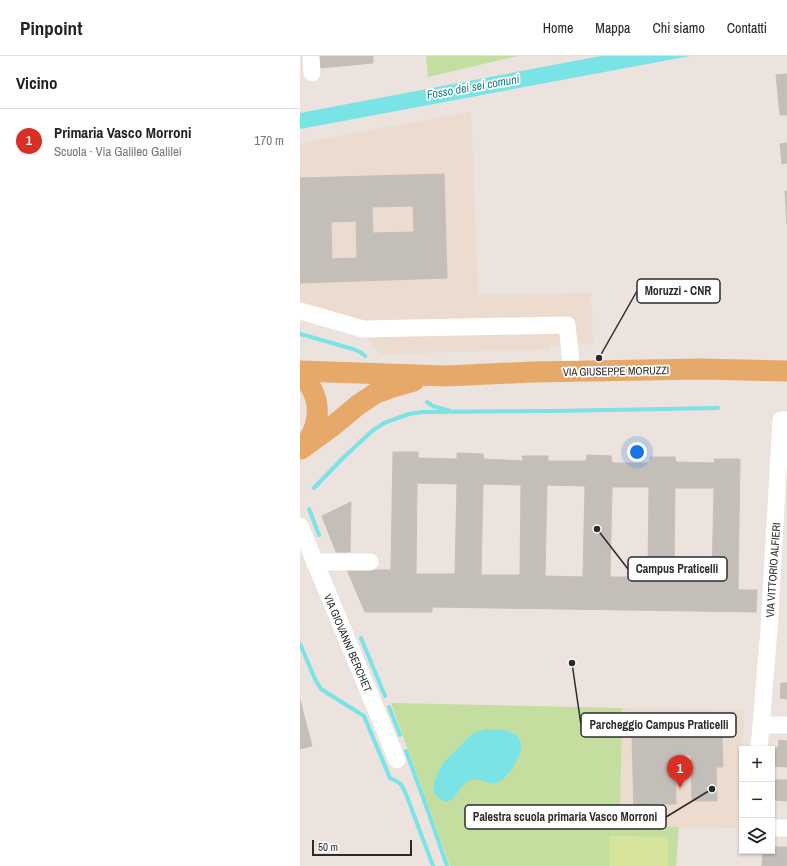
<!DOCTYPE html>
<html lang="it">
<head>
<meta charset="utf-8">
<style>
  :root { --surface:#fff; --page:#f2f2f2; --text:#222; --muted:#767676; --line:#e0e0e0; --accent:#d93025 }
  body { margin:0; font-family:"Archivo Narrow",sans-serif; background:var(--page); color:var(--text) }
  .controls { position:absolute; right:12px; bottom:12px; display:grid; overflow:hidden; border-radius:0px; box-shadow:0 1px 3px #0004 }
  .controls button { width:36px; height:36px; display:grid; place-items:center; padding:0; border:0; border-bottom:1px solid var(--line); background:var(--surface); color:var(--text); font:20px sans-serif }
  .scale { position:absolute; left:12px; bottom:10px; width:100px; box-sizing:border-box; padding-left:4px; border:2px solid #2b2b2b; border-top:0; font-size:11px; line-height:14px; white-space:nowrap; color:#2b2b2b; -webkit-text-stroke:3px #fff; paint-order:stroke }
  .you { position:absolute; left:337px; top:396px; width:14px; height:14px; margin:-10px; border:3px solid #fff; border-radius:50%; background:#1a73e8; box-shadow:0 0 0 6px #1a73e833 }
  .badge { display:grid; place-items:center; width:26px; height:26px; border-radius:50%; background:var(--accent); color:#fff; font-size:13px; font-weight:700 }
  .pin { position:absolute; translate:-50% -33px; filter:drop-shadow(0 1px 2px #0008) }
  .pin::after { content:''; position:absolute; top:21px; width:14px; height:12px; background:inherit; clip-path:polygon(0 0,100% 0,50% 100%) }
  .list { margin:0; padding:0; list-style:none }
  h2 { display:flex; justify-content:space-between; align-items:center; height:52px; margin:0; padding:0 16px; font-size:17px }
  h2 small { font-size:13px; font-weight:400; color:var(--muted) }
  .list li { display:grid; grid-template-columns:26px 1fr auto; gap:12px; align-items:center; box-sizing:border-box; height:64px; padding:0 16px; border-top:1px solid var(--line) }
  .list b { display:block; font-size:15px; white-space:nowrap }
  .list p { margin:0; font-size:13px; white-space:nowrap; color:var(--muted) }
  .list em { font-size:13px; font-style:normal; color:var(--muted) }
  .icon { flex:none; width:22px; height:22px; fill:none; stroke:currentColor; stroke-width:2; stroke-linecap:round; stroke-linejoin:round }
  .map { position:relative; flex:none; width:487px; height:810px; overflow:hidden }
  header { display:flex; align-items:center; gap:24px; box-sizing:border-box; height:56px; padding:0 20px; background:var(--surface); border-bottom:1px solid var(--line) }
  header strong { font-size:19px }
  nav { display:flex; gap:22px; margin-inline-start:auto; font-size:14px }
  main { display:flex }
  aside { flex:1; background:var(--surface) }
  .map>svg:first-child { display:block }
</style>
</head>
<body>
<header>
<strong>Pinpoint</strong>
<nav><a>Home</a><a>Mappa</a><a>Chi siamo</a><a>Contatti</a></nav>
</header>
<main>
<aside>
<h2>Vicino<small></small></h2>
<ul class="list">
<li><span class="badge">1</span><div><b>Primaria Vasco Morroni</b><p>Scuola · Via Galileo Galilei</p></div><em>170 m</em></li>
</ul>
</aside>
<div class="map">
<svg width="487" height="810" viewBox="0 0 487 810">
  <rect width="100%" height="100%" fill="#ece2de"/>
  <g fill="#ecdbcf">
    <path d="M 171,56 L 178,239 L 291,237 L 293,288 L 250,289 L 250,293 L 81,298 L 66,281 L 0,262 L 0,87 Z"/>
    <path d="M 322,652 L 444,654 L 443,686 L 436,772 L 379,771 L 320,769 Z"/>
  </g>
  <g fill="#c4de9f">
    <path d="M 126,0 L 218,0 L 128,21 Z"/>
    <path d="M 91,647 L 322,652 L 320,768 L 379,771 L 376,810 L 150,810 Z"/>
  </g>
  <path fill="#d7e49c" d="M 309,780 L 368,781 L 368,810 L 309,810 Z"/>
  <g fill="#79e3e5">
    <path d="M 301,0 L 390,0 L 0,73 L 0,57 Z"/>
    <path d="M 185,673 L 204,674 L 217,679 C 218,682 221,686 221,690 C 221,693 220,697 219,699 C 217,707 204,726 196,727 C 187,729 180,720 169,725 C 155,731 154,759 134,737 L 134,728 L 137,718 L 144,706 L 172,678 Z"/>
  </g>
  <g fill="none" stroke-linecap="round" stroke-linejoin="round">
    <g stroke="#79e3e5" stroke-width="4">
      <path d="M 0,278 L 53,293 L 60,296 L 65,300"/>
      <path d="M 127,346 L 133,350 L 150,355"/>
      <path d="M 14,432 L 42,403 L 72,375 L 84,367 L 95,363 L 109,358 L 122,356 L 253,355 L 418,352"/>
      <path d="M 9,453 L 19,479"/>
      <path d="M 61,582 L 85,640"/>
      <path d="M 0,588 L 15,623 L 21,633 L 64,660 L 90,722 C 101,727 101,727 106,738 L 133,810"/>
      <path d="M 89,651 L 100,679"/>
      <path d="M 106,695 L 129,758 L 147,810"/>
    </g>
  </g>
  <g fill="#c4beb9" stroke="#c7beb8" fill-rule="evenodd">
    <path d="M 18,0 L 73,0 L 73,7 L 20,12 Z"/>
    <path d="M 487,18 L 487,59 L 480,59 L 476,19 Z"/>
    <path d="M 487,87 L 487,107 L 482,108 L 480,88 Z"/>
    <path d="M 144,118 L 147,222 L 0,227 L 0,122 ZM 113,150 L 114,176 L 73,177 L 72,151 ZM 56,165 L 57,202 L 32,203 L 31,166 Z"/>
    <path d="M 485,135 L 487,135 L 487,168 Z"/>
    <path d="M 93,396 L 118,396 L 118,402 L 157,403 L 157,397 L 183,398 L 184,403 L 223,405 L 222,400 L 248,400 L 248,405 L 286,405 L 287,399 L 311,400 L 312,407 L 350,407 L 350,401 L 375,401 L 376,406 L 415,407 L 414,403 L 440,403 L 438,534 L 457,534 L 456,556 L 132,551 L 132,556 L 65,556 L 47,514 L 91,514 ZM 117,427 L 157,428 L 155,518 L 116,518 ZM 183,428 L 221,429 L 220,519 L 181,519 ZM 247,429 L 285,430 L 283,521 L 245,520 ZM 312,431 L 349,431 L 348,521 L 310,521 ZM 375,432 L 414,432 L 412,523 L 374,522 Z"/>
    <path d="M 51,446 L 50,496 L 36,496 L 22,460 Z"/>
    <path d="M 481,627 L 487,627 L 487,643 L 480,642 Z"/>
    <path d="M 0,644 L 12,690 L 0,693 Z"/>
    <path d="M 396,674 L 397,682 L 422,681 L 423,711 L 416,711 L 417,745 L 392,745 L 391,699 L 375,699 L 376,748 L 351,748 L 351,754 L 334,755 L 332,678 L 357,677 L 357,675 Z"/>
    <path d="M 479,684 L 487,685 L 487,711 L 473,710 L 474,692 L 478,692 Z"/>
    <path d="M 474,724 L 487,724 L 487,745 L 473,744 Z"/>
    <path d="M 472,791 L 487,791 L 487,810 L 462,810 L 463,795 L 472,795 Z"/>
  </g>
  <g fill="none" stroke-linecap="round" stroke-linejoin="round">
    <g stroke="#fff" stroke-width="17">
      <path d="M 11,0 L 12,17"/>
      <path d="M 0,255 L 63,273 L 267,269 L 272,316"/>
      <path d="M 0,470 L 97,704"/>
      <path d="M 14,506 L 70,506"/>
      <path d="M 461,669 L 469,573 L 481,364 L 487,364"/>
      <path d="M 459,693 L 461,669 L 487,669"/>
      <path d="M 472,772 L 487,772"/>
    </g>
    <g stroke="#e6a969" stroke-width="21">
      <path d="M 0,315 L 146,320 L 233,316 L 401,313 L 487,315"/>
      <path d="M 0,318 C 21,337 23,366 5,389"/>
      <path d="M 1,393 L 34,369 L 58,349 L 76,337 L 90,332 L 114,325"/>
    </g>
  </g>
  <g text-anchor="middle" stroke-width="3.5" stroke-linejoin="round" paint-order="stroke">
    <g font-size="11" fill="#2b2b2b" stroke="#fff">
      <text transform="translate(316 315) rotate(-1)" y="4">VIA GIUSEPPE MORUZZI</text>
      <text transform="translate(473 514) rotate(-86)" y="4">VIA VITTORIO ALFIERI</text>
      <text transform="translate(48 587) rotate(67)" y="4">VIA GIOVANNI BERCHET</text>
    </g>
    <g font-size="12" font-style="italic" fill="#18808c" stroke="#fff">
      <text transform="translate(173 31) rotate(-10)" y="4">Fosso dei sei comuni</text>
    </g>
  </g>
  <path fill="none" stroke="#2b2b2b" stroke-width="1.5" d="M299 302L337 235M297 473L328 513M272 607L281 669M412 733L366 761"/>
  <g fill="#2b2b2b" stroke="#fff" stroke-width="1.5">
    <circle cx="299" cy="302" r="4"/>
    <circle cx="297" cy="473" r="4"/>
    <circle cx="272" cy="607" r="4"/>
    <circle cx="412" cy="733" r="4"/>
  </g>
  <g fill="#fff" stroke="#2b2b2b" stroke-width="1.5">
    <rect x="337" y="223" width="83" height="24" rx="4"/>
    <rect x="328" y="501" width="99" height="24" rx="4"/>
    <rect x="281" y="657" width="155" height="24" rx="4"/>
    <rect x="165" y="749" width="201" height="24" rx="4"/>
  </g>
  <g font-size="12" text-anchor="middle" font-weight="bold" fill="#2b2b2b">
    <text x="378" y="239">Moruzzi - CNR</text>
    <text x="377" y="517">Campus Praticelli</text>
    <text x="359" y="673">Parcheggio Campus Praticelli</text>
    <text x="265" y="765">Palestra scuola primaria Vasco Morroni</text>
  </g>
</svg>
<div class="controls">
<button>+</button>
<button>−</button>
<button><svg class="icon" aria-label="layers" viewBox="0 0 24 24"><path d="M12 4l9 5-9 5-9-5zM3 14l9 5 9-5"/></svg></button>
</div>
<div class="scale">50 m</div>
<div class="you"></div>
<div class="pin badge" style="left:380px;top:732px">1</div>
</div>
</main>
</body>
</html>
